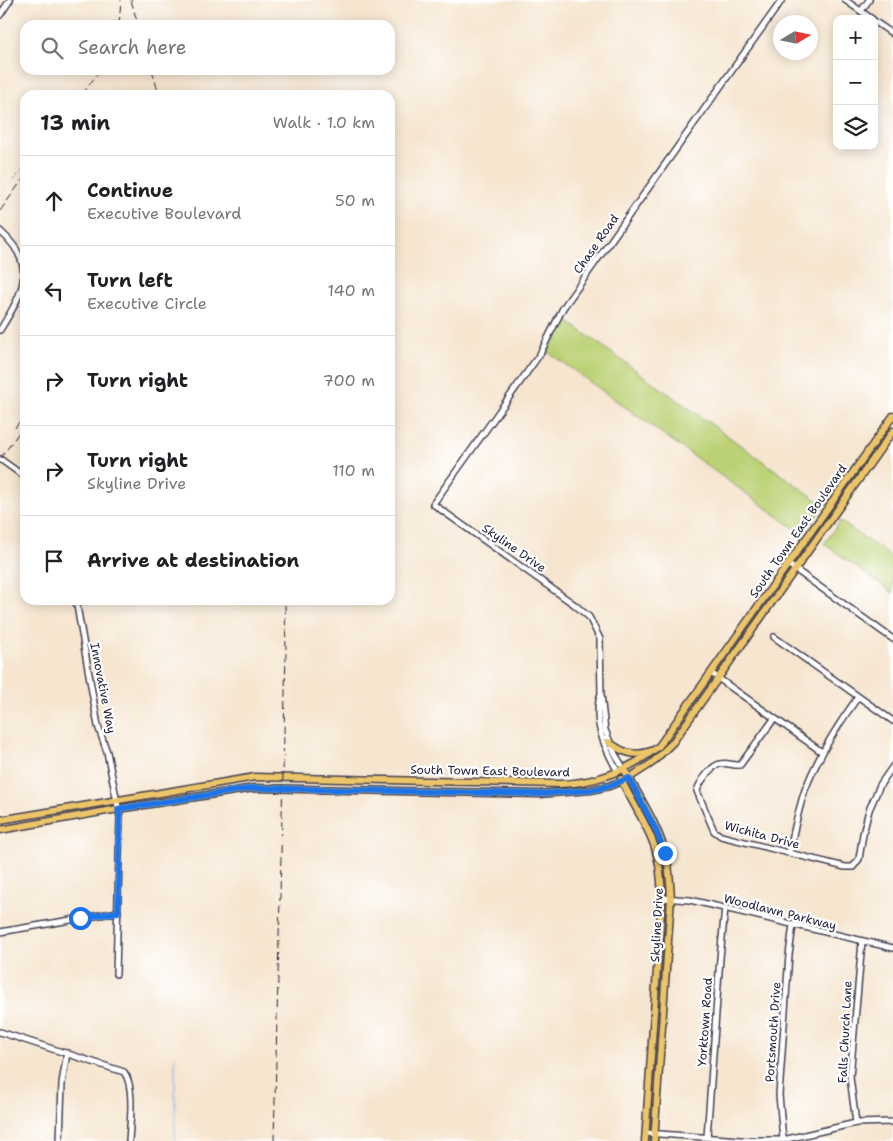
<!DOCTYPE html>
<html lang="en">
<head>
<meta charset="utf-8">
<style>
  :root { --surface:#fff; --page:#f2f2f2; --text:#202124; --muted:#757577; --line:#e0e0e0 }
  body { margin:0; font-family:"Shantell Sans",sans-serif; background:var(--page); color:var(--text) }
  .controls { position:absolute; right:15px; top:15px; display:grid; overflow:hidden; border-radius:10px; box-shadow:0 2px 12px #0003 }
  .controls button { width:45px; height:45px; display:grid; place-items:center; padding:0; border:0; border-bottom:1px solid var(--line); background:var(--surface); color:var(--text); font:25px sans-serif }
  .compass { position:absolute; left:773px; top:15px; width:45px; height:45px; border-radius:50%; background:var(--surface); box-shadow:0 2px 12px #0003; rotate:80deg }
  .stop { position:absolute; width:15px; height:15px; margin:-11px; border:4px solid #1a73e8; border-radius:50%; background:#fff }
  .stop.end { background:#1a73e8; border-color:#fff; box-shadow:0 1px 5px #0008 }
  .list { margin:0; padding:0; list-style:none }
  h2 { display:flex; justify-content:space-between; align-items:center; height:65px; margin:0; padding:0 20px; font-size:21px }
  h2 small { font-size:16px; font-weight:400; color:var(--muted) }
  .list li { display:grid; grid-template-columns:32px 1fr auto; gap:15px; align-items:center; box-sizing:border-box; height:90px; padding:0 20px; border-top:1px solid var(--line) }
  .list b { display:block; font-size:19px; white-space:nowrap }
  .list p { margin:0; font-size:16px; white-space:nowrap; color:var(--muted) }
  .list em { font-size:16px; font-style:normal; color:var(--muted) }
  .icon { flex:none; width:28px; height:28px; fill:none; stroke:currentColor; stroke-width:2; stroke-linecap:round; stroke-linejoin:round }
  .map { position:relative; flex:none; width:893px; height:1141px; overflow:hidden }
  .search { position:absolute; background:var(--surface); box-shadow:0 2px 12px #0003; left:20px; top:20px; width:375px; height:55px; display:flex; align-items:center; gap:12px; box-sizing:border-box; padding:0 18px; border-radius:15px; color:var(--muted); font-size:19px }
  .panel { position:absolute; background:var(--surface); box-shadow:0 2px 12px #0003; left:20px; top:90px; width:375px; height:515px; border-radius:15px }
  .map>svg:first-child { display:block }
</style>
</head>
<body>
<div class="map">
<svg width="893" height="1141" viewBox="0 0 893 1141">
  <rect width="100%" height="100%" fill="#fff"/>
  <filter id="ink" filterUnits="userSpaceOnUse"><feTurbulence type="fractalNoise" baseFrequency=".02" numOctaves="2"/><feDisplacementMap in="SourceGraphic" scale="10" xChannelSelector="R" yChannelSelector="G"/><feConvolveMatrix kernelMatrix="1 2 1 2 8 2 1 2 1" color-interpolation-filters="sRGB"/></filter>
  <filter id="wash" filterUnits="userSpaceOnUse"><feTurbulence type="fractalNoise" baseFrequency=".0096" numOctaves="4" result="noise"/><feDisplacementMap in="SourceGraphic" scale="20" xChannelSelector="R" yChannelSelector="G"/><feGaussianBlur stdDeviation="1.12" result="paint"/><feColorMatrix in="noise" values="0 0 0 0 0 0 0 0 0 0 0 0 0 0 0 0 0 1.4 0 .05"/><feComposite in="paint" operator="in"/></filter>
  <g filter="url(#wash)">
    <rect width="100%" height="100%" fill="#f6e5cf"/>
    <g fill="#bbd175" stroke="#6e7a58">
      <path d="M 563,318 L 824,505 L 804,535 L 548,352 Z"/>
      <path d="M 840,521 L 893,558 L 893,593 L 824,544 Z"/>
    </g>
    <g fill="none" stroke-linecap="round" stroke-linejoin="round">
      <path stroke="#7db2eb" stroke-width="1" d="M 175,1141 L 175,1057"/>
    </g>
  </g>
  <g filter="url(#ink)">
    <g fill="none" stroke-linecap="round" stroke-linejoin="round">
      <g stroke="#423f51" stroke-width="8">
        <g id="minor">
          <path d="M 845,0 L 872,19"/>
          <path d="M 861,11 L 869,0"/>
          <path d="M 0,15 L 10,0"/>
          <path d="M 874,21 L 893,34"/>
          <path d="M 0,231 C 39,265 23,293 0,330"/>
          <path d="M 0,459 L 25,477"/>
          <path d="M 789,565 L 893,639"/>
          <path d="M 76,600 L 98,726 L 107,752 L 120,817 L 116,974"/>
          <path d="M 774,637 L 893,721"/>
          <path d="M 711,673 L 822,752"/>
          <path d="M 600,696 C 593,724 605,748 618,772"/>
          <path d="M 774,719 L 740,765 C 733,766 727,762 720,764 C 712,765 699,783 697,791 L 714,831 L 721,836 L 845,867 L 853,867 L 859,859 L 863,834 L 869,810 L 880,785 L 893,766"/>
          <path d="M 624,769 L 615,754 L 605,730 L 601,695 L 600,639 L 589,617 L 575,605 L 433,504 L 540,354 L 563,308 L 782,0"/>
          <path d="M 789,853 C 794,832 798,810 805,790 C 818,756 837,726 858,697"/>
          <path d="M 662,898 L 690,900 L 893,948"/>
          <path d="M 0,932 L 118,912"/>
          <path d="M 0,1032 L 124,1072 C 135,1086 130,1123 129,1141"/>
          <path d="M 856,1123 L 850,1077 L 862,942"/>
          <path d="M 646,1133 L 741,1140 L 783,1140 L 856,1123 L 893,1122"/>
          <path d="M 707,1137 L 720,958 L 725,908"/>
          <path d="M 783,1140 L 779,1095 L 789,955 L 793,925"/>
          <path d="M 60,1141 L 62,1083 L 67,1053"/>
        </g>
      </g>
      <g stroke="#423f51" stroke-width="9">
        <g id="major">
          <path d="M 609,742 C 623,753 635,757 651,751"/>
          <path d="M 624,769 C 640,798 660,828 667,860 C 670,872 670,885 671,898 L 654,1141"/>
          <path d="M 621,779 C 631,801 646,822 654,845 C 660,862 661,880 662,898 L 645,1141"/>
          <path d="M 0,820 L 255,777 L 560,784 C 597,783 630,770 659,746 L 893,416"/>
          <path d="M 0,830 L 118,809 L 254,788 L 539,794 L 591,790 L 609,786 L 629,778 L 652,763 L 673,742 L 893,431"/>
        </g>
      </g>
      <use href="#minor" stroke="#fff" stroke-width="5"/>
      <use href="#major" stroke="#ecc569" stroke-width="6"/>
      <g stroke="#22223b" stroke-width="1" stroke-dasharray="8 4" stroke-linecap="butt">
        <path d="M 131,0 L 138,25"/>
        <path d="M 119,25 L 121,0"/>
        <path d="M 152,70 L 159,95"/>
        <path d="M 82,95 L 100,70"/>
        <path d="M 13,181 L 25,165"/>
        <path d="M 0,211 L 25,176"/>
        <path d="M 15,428 L 25,414"/>
        <path d="M 0,459 L 25,424"/>
        <path d="M 274,1141 L 286,652 L 285,600"/>
      </g>
    </g>
  </g>
  <g fill="none" stroke-linecap="round" stroke-linejoin="round" filter="url(#ink)">
    <path stroke="#1a73e8" stroke-width="6" d="M 80,918 L 118,912 L 120,817 L 118,809 L 254,788 L 539,794 L 591,790 L 609,786 L 629,778 L 656,830 L 665,853"/>
  </g>
  <g text-anchor="middle" stroke-width="4.5" stroke-linejoin="round" paint-order="stroke">
    <g font-size="12" fill="#22223b" stroke="#fff">
      <text transform="translate(596 244) rotate(-55)" y="4">Chase Road</text>
      <text transform="translate(798 531) rotate(-55)" y="4">South Town East Boulevard</text>
      <text transform="translate(514 548) rotate(35)" y="4">Skyline Drive</text>
      <text transform="translate(103 688) rotate(79)" y="4">Innovative Way</text>
      <text transform="translate(490 771) rotate(1)" y="4">South Town East Boulevard</text>
      <text transform="translate(762 835) rotate(15)" y="4">Wichita Drive</text>
      <text transform="translate(780 912) rotate(14)" y="4">Woodlawn Parkway</text>
      <text transform="translate(657 925) rotate(-87)" y="4">Skyline Drive</text>
      <text transform="translate(705 1022) rotate(-86)" y="4">Yorktown Road</text>
      <text transform="translate(773 1032) rotate(-86)" y="4">Portsmouth Drive</text>
      <text transform="translate(845 1032) rotate(-87)" y="4">Falls Church Lane</text>
    </g>
  </g>
</svg>
<div class="controls">
<button>+</button>
<button>−</button>
<button><svg class="icon" aria-label="layers" viewBox="0 0 24 24"><path d="M12 4l9 5-9 5-9-5zM3 14l9 5 9-5"/></svg></button>
</div>
<svg class="compass" viewBox="-18 -18 36 36"><path d="M0-13l5 13h-10z" fill="#e53935"/><path d="M0 13l5-13h-10z" fill="#757577"/></svg>
<div class="stop" style="left:80px;top:918px"></div>
<div class="stop end" style="left:665px;top:853px"></div>
<div class="search"><svg class="icon" aria-label="search" viewBox="0 0 24 24"><circle cx="10" cy="10" r="6"/><path d="M15 15l6 6"/></svg>Search here</div>
<section class="panel">
<h2>13 min<small>Walk · 1.0 km</small></h2>
<ul class="list">
<li><svg class="icon" aria-label="ahead" viewBox="0 0 24 24"><path d="M12 20V5M6 11l6-6 6 6"/></svg><div><b>Continue</b><p>Executive Boulevard</p></div><em>50 m</em></li>
<li><svg class="icon" aria-label="left" viewBox="0 0 24 24"><path d="M17 20v-9H6M10 6l-5 5 5 5"/></svg><div><b>Turn left</b><p>Executive Circle</p></div><em>140 m</em></li>
<li><svg class="icon" aria-label="right" viewBox="0 0 24 24"><path d="M7 20v-9h11M14 6l5 5-5 5"/></svg><div><b>Turn right</b></div><em>700 m</em></li>
<li><svg class="icon" aria-label="right" viewBox="0 0 24 24"><path d="M7 20v-9h11M14 6l5 5-5 5"/></svg><div><b>Turn right</b><p>Skyline Drive</p></div><em>110 m</em></li>
<li><svg class="icon" aria-label="arrive" viewBox="0 0 24 24"><path d="M6 21V4h12l-3 4 3 4H6"/></svg><div><b>Arrive at destination</b></div></li>
</ul>
</section>
</div>
</body>
</html>
